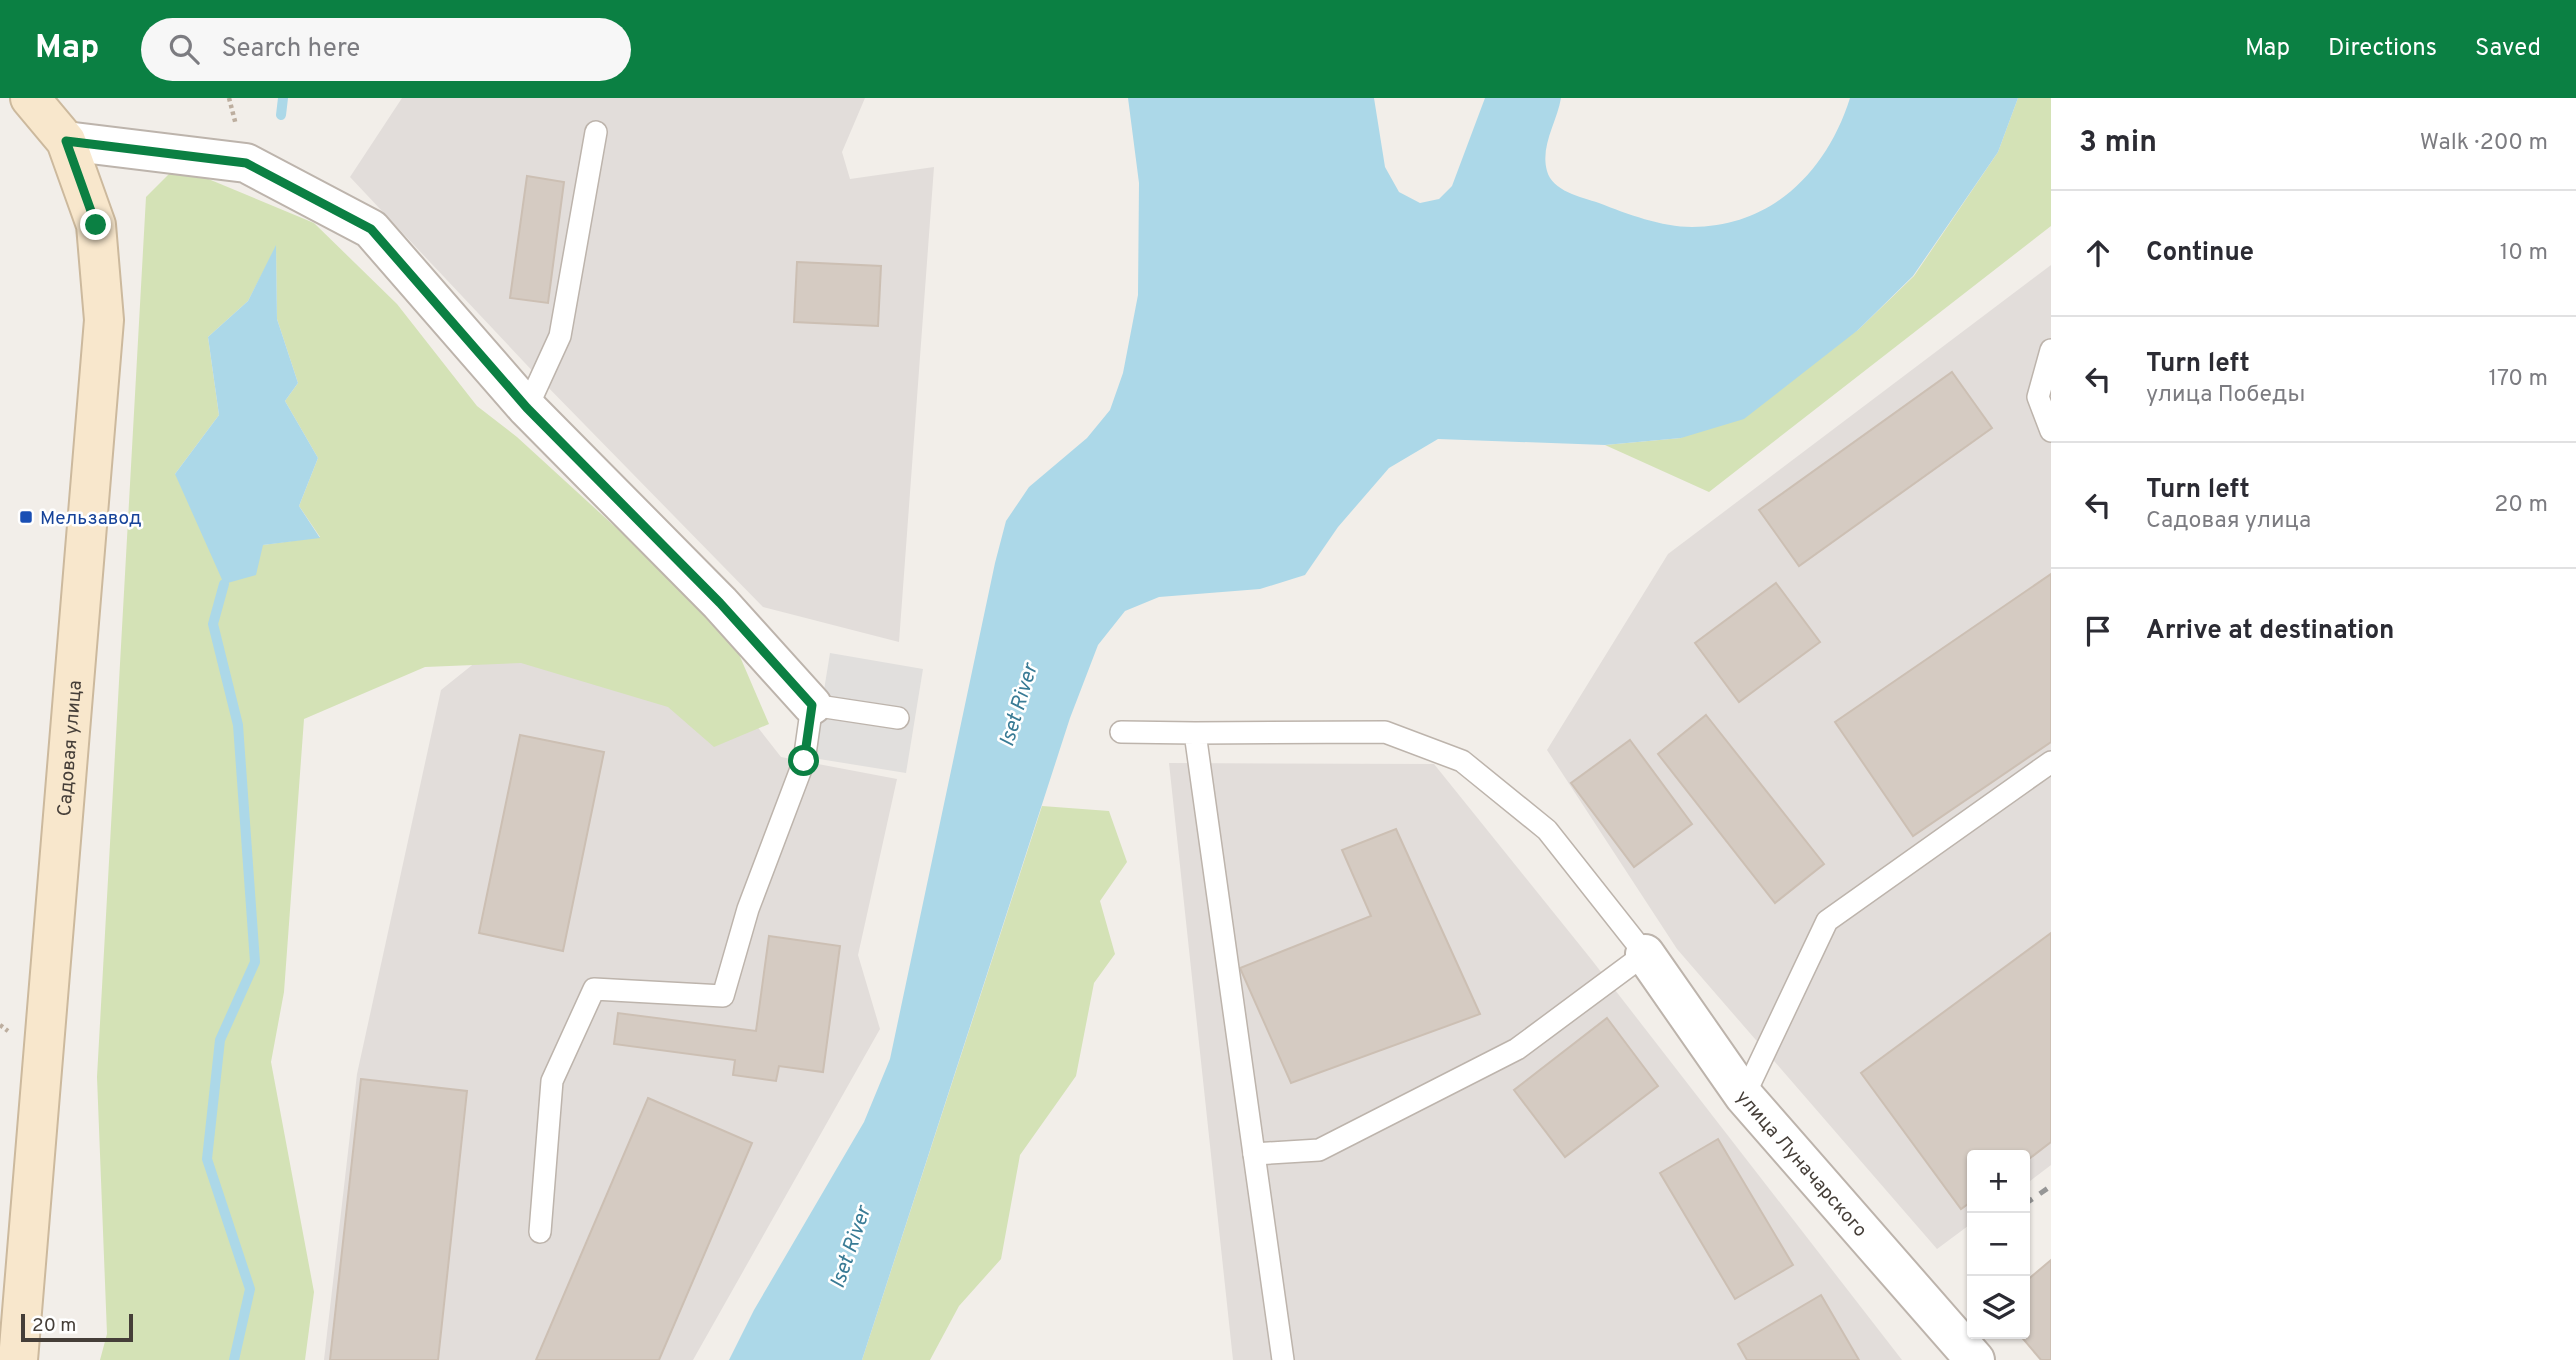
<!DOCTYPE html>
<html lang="en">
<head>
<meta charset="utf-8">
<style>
  :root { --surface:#fff; --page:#f7f7f7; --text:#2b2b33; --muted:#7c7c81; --line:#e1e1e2; --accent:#0b8043 }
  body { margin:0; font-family:Overpass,sans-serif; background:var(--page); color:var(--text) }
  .controls { position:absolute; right:21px; bottom:21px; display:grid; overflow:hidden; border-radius:7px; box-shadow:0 2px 5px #0004 }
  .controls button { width:63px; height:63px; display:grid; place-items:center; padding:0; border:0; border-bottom:2px solid var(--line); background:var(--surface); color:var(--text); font:35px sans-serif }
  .scale { position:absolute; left:21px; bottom:18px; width:112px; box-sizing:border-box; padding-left:7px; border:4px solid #453e38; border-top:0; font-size:19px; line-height:24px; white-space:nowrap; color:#453e38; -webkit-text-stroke:5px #fff; paint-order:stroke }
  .stop { position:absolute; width:21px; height:21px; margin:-16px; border:5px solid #0b8043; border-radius:50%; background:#fff }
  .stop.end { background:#0b8043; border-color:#fff; box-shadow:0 2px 7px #0008 }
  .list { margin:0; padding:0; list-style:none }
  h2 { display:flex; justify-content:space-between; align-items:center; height:91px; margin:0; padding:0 28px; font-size:30px }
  h2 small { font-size:23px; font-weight:400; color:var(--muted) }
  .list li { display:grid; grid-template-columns:46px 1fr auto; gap:21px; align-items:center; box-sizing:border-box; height:126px; padding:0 28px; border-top:2px solid var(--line) }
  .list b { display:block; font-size:26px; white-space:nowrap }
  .list p { margin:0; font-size:23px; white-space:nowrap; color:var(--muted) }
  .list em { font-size:23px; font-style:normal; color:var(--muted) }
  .icon { flex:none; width:38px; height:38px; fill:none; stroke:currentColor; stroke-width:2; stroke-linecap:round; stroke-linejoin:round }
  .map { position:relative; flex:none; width:2051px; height:1262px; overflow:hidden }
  header { display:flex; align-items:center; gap:42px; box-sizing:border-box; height:98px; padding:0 35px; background:var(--accent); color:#fff }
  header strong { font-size:33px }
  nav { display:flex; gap:38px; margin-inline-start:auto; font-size:24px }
  .search { width:490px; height:63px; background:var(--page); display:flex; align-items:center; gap:18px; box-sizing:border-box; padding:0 24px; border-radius:38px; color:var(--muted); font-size:26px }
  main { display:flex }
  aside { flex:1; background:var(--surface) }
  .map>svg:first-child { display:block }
</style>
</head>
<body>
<header>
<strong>Map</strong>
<div class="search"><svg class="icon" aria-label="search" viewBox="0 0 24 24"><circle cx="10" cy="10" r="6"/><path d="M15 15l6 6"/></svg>Search here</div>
<nav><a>Map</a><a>Directions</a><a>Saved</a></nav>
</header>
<main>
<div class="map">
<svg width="2051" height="1262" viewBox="0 0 2051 1262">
  <rect width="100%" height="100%" fill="#f2eee9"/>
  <g fill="#e2ddda">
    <path d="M 402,0 L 865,0 L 842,54 L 850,81 L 934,69 L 899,544 L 763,509 L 540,281 L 350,79 Z"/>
    <path d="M 2051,167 L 2051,1067 L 2025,1087 L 2025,1057 L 1972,1057 L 1972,1125 L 1937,1151 L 1677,851 L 1547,652 L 1668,456 Z"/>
    <path d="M 618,450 L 781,659 L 897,681 L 858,857 L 880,931 L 693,1262 L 324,1262 L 357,976 L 441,592 Z"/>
    <path d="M 1169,665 L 1434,666 L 1591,861 L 1902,1262 L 1233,1262 Z"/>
  </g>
  <g fill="#d4e2b6" fill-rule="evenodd">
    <path d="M 2018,0 L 2051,0 L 2051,128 L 1709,394 L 1605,347 L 1681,340 L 1858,232 L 1914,178 L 1998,54 Z"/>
    <path d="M 177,68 L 314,125 L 397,206 L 477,308 L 517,339 L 729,533 L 769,626 L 714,649 L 668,609 L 521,565 L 425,569 L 304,621 L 284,894 L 271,964 L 314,1194 L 305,1262 L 100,1262 L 107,1236 L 97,979 L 146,99 ZM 276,149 L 277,221 L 298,285 L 285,303 L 318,360 L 299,408 L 320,439 L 263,447 L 175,376 L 219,317 L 208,239 L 248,203 Z"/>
    <path d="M 1042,708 L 1109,713 L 1127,764 L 1100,803 L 1115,856 L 1094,885 L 1076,978 L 1020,1057 L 1001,1161 L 959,1208 L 930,1262 L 862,1262 Z"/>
  </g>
  <path fill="#e1dfdd" d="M 830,555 L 923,571 L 906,675 L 813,660 Z"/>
  <g fill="#acd8e8">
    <path d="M 1128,0 L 1374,0 L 1385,69 L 1399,94 L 1420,105 L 1439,101 L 1452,88 L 1485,0 L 1561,0 C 1557,24 1540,48 1547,73 C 1552,93 1581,99 1599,105 C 1627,116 1662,129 1692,129 C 1772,129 1827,73 1850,0 L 2018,0 L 1998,54 L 1913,178 L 1858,232 L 1744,321 L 1681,340 L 1605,347 L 1438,341 L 1389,370 L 1338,429 L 1305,477 L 1260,491 L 1159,499 L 1125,513 L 1098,547 L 1070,620 L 862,1262 L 729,1262 L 754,1212 L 864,1024 L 890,961 L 995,465 L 1006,423 L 1029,389 L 1087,340 L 1110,312 L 1123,275 L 1138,197 L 1139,85 Z"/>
    <path d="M 276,147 L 277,221 L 298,285 L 285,303 L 318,360 L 299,408 L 320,440 L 263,447 L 256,477 L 224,486 L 175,376 L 219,317 L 208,239 L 248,203 Z"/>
  </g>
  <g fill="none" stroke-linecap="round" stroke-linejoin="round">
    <g stroke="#acd8e8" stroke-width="10">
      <path d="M 281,17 L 283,0"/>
      <path d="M 224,486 L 213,526 L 238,627 L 255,864 L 220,942 L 207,1061 L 250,1191 L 234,1262"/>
    </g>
  </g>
  <g fill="#d5cbc2" stroke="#ccbfb3" stroke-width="2">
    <path d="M 527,78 L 564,84 L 548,205 L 510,200 Z"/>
    <path d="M 797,164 L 881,168 L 878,228 L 794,224 Z"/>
    <path d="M 1952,274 L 1992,330 L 1799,468 L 1759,412 Z"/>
    <path d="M 2051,476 L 2051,644 L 1913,738 L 1835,624 Z"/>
    <path d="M 1776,485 L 1820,544 L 1739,604 L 1695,545 Z"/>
    <path d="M 1706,617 L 1824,766 L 1775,805 L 1658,656 Z"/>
    <path d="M 520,637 L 604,654 L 563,853 L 479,835 Z"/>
    <path d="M 1630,642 L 1692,726 L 1634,769 L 1571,685 Z"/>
    <path d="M 1396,731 L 1480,916 L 1291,985 L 1240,870 L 1371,818 L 1342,752 Z"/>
    <path d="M 2051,835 L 2051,1044 L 2025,1064 L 2025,1057 L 1972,1057 L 1972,1103 L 1961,1111 L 1861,975 Z"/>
    <path d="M 769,838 L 840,848 L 823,974 L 779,968 L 776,983 L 733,977 L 735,962 L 614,946 L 618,915 L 756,933 Z"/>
    <path d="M 1607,920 L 1658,988 L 1565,1059 L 1514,992 Z"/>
    <path d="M 361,981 L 467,993 L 438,1262 L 330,1262 Z"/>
    <path d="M 648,1000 L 752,1045 L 659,1262 L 536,1262 Z"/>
    <path d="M 1718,1041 L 1793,1167 L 1735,1201 L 1660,1075 Z"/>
    <path d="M 2051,1162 L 2051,1262 L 2041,1262 L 2019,1236 L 2025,1236 L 2025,1184 Z"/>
    <path d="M 1821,1197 L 1859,1262 L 1747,1262 L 1738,1246 Z"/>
  </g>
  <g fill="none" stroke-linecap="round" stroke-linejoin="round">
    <g stroke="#bdb4ac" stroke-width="24">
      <g id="service">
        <path d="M 2051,252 L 2038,299 L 2051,333"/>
        <path d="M 527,310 L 560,238 L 596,34"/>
        <path d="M 1121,634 L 1195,635 L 1254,1056 L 1319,1052 L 1517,951 L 1645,856 L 1547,732 L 1462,663 L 1385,634 L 1195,635"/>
        <path d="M 1744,998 L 1827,823 L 2051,664"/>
        <path d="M 1254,1056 L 1283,1262"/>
        <path d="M 540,1134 L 552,983 L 594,891 L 723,898 L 748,811 L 804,663 L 812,607 L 898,620"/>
      </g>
    </g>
    <g stroke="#bdb4ac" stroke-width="42">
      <g id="minor">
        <path d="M 66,43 L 246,65 L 371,131 L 527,310 L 720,505 L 812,607"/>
        <path id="s1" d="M 1645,856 L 1744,998 L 1975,1262"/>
      </g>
    </g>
    <g stroke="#ccb99d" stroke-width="42">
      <g id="secondary">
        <path id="s2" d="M 18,1262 L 104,222 L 96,127 L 66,43 L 30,0"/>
      </g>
    </g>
    <g stroke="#bdae9f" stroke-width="4.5" stroke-dasharray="3.5 3.5" stroke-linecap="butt">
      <path d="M 229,0 L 236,27"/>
      <path d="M 0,927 L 8,933"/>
    </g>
    <use href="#service" stroke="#fff" stroke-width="21"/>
    <use href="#minor" stroke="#fff" stroke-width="38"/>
    <use href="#secondary" stroke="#f8e7cc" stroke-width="38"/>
    <path stroke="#969696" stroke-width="5" stroke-dasharray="9 9" stroke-linecap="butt" d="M 2025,1106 L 2051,1088"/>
  </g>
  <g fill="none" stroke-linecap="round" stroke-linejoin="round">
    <path stroke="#0b8043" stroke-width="9" d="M 96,127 L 66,43 L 246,65 L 371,131 L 527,310 L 720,505 L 812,607 L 804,663"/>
  </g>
  <rect fill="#1a4fb4" stroke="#fff" stroke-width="2.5" x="19" y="412" width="14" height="14" rx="3.5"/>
  <g text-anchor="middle" stroke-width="5" stroke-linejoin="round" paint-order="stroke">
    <g font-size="19" fill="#164399" stroke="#fff" text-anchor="start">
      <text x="40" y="426">Мельзавод</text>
    </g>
    <g font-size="19" fill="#453e38" stroke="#fff">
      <text dy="7" stroke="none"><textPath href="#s2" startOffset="614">Садовая улица</textPath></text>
      <text dy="7" stroke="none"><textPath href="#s1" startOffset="262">улица Луначарского</textPath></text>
    </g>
    <g font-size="21" font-style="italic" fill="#397b95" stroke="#fff">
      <text transform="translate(1018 607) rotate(-73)" y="7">Iset River</text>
      <text transform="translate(850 1149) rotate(-71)" y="7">Iset River</text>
    </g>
  </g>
</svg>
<div class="controls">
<button>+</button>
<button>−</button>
<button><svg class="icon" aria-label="layers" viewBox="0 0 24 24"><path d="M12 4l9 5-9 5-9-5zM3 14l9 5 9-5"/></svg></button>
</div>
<div class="scale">20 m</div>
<div class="stop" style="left:804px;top:663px"></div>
<div class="stop end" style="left:96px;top:127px"></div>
</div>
<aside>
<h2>3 min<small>Walk · 200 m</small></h2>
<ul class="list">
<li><svg class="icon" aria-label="ahead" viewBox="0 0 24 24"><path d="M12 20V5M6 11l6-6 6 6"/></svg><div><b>Continue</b></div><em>10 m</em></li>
<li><svg class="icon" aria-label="left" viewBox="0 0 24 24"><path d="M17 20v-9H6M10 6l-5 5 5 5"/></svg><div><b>Turn left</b><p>улица Победы</p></div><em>170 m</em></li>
<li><svg class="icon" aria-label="left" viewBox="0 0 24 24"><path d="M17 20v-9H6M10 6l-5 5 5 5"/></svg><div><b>Turn left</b><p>Садовая улица</p></div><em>20 m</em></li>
<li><svg class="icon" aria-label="arrive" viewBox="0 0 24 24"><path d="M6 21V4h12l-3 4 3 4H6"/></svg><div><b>Arrive at destination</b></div></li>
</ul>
</aside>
</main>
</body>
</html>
